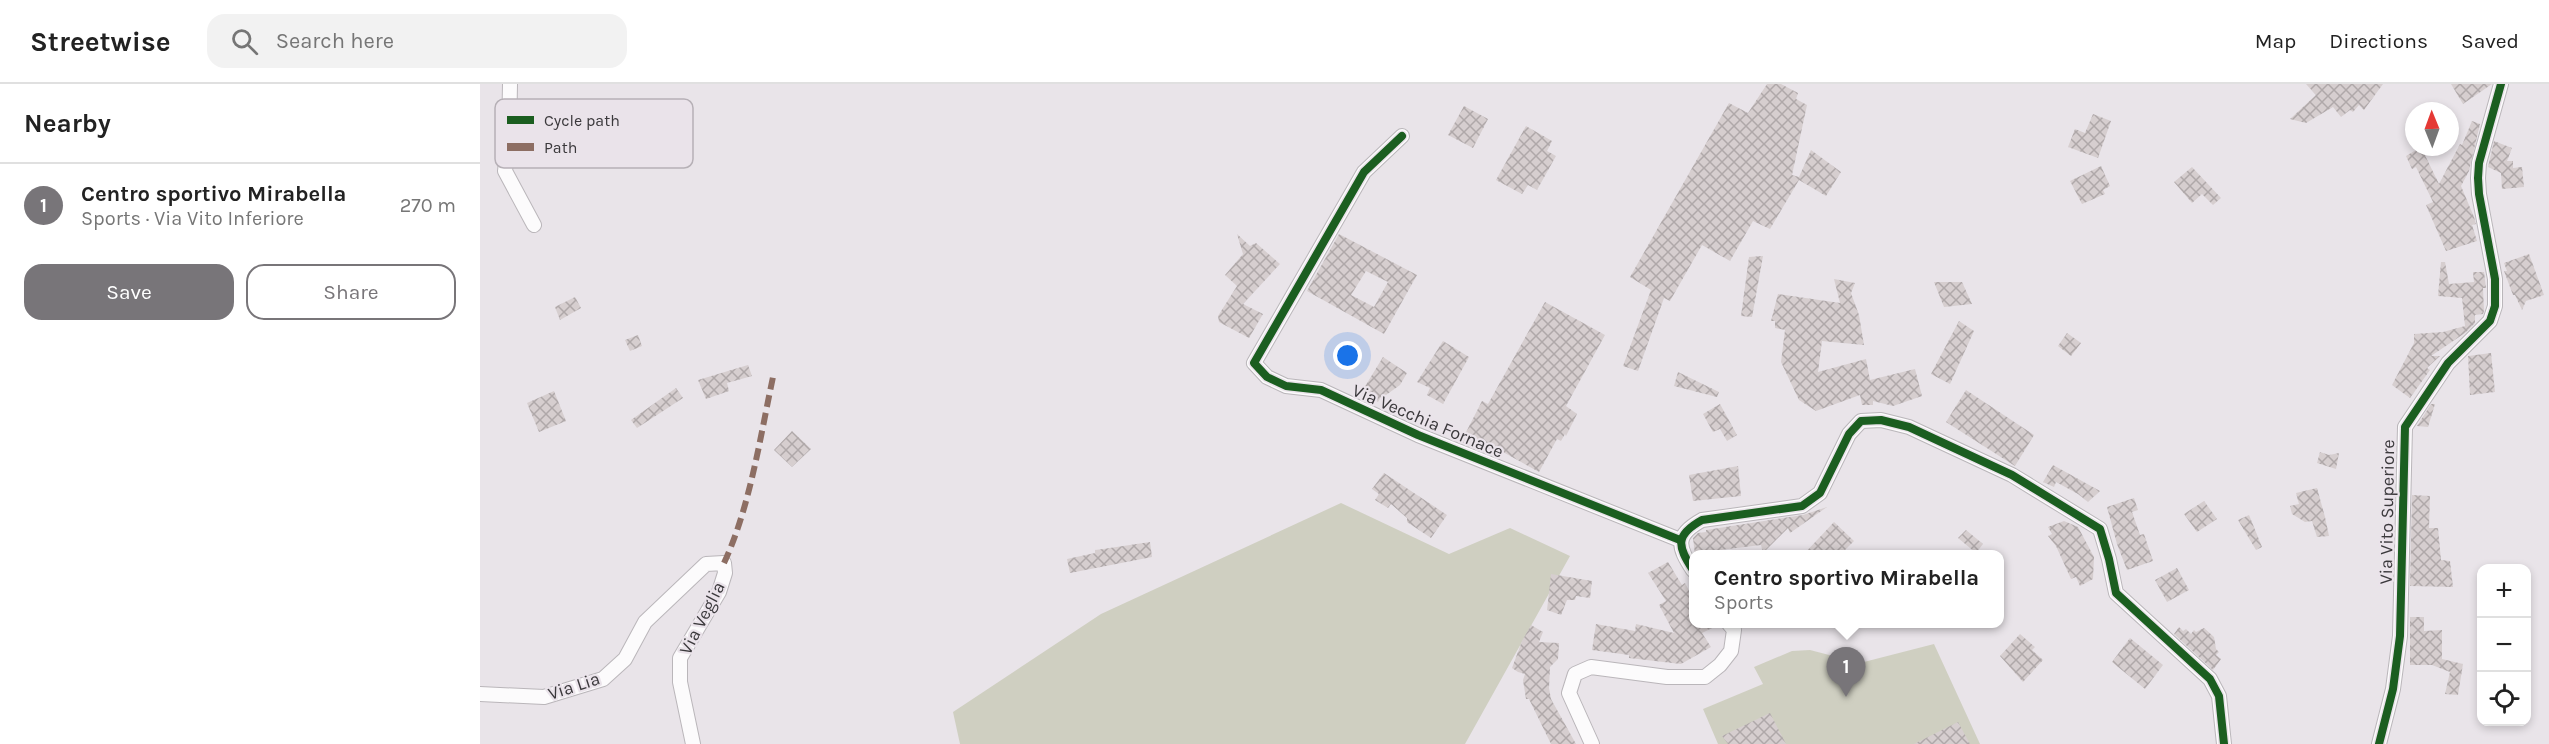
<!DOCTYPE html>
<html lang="en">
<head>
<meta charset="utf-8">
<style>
  :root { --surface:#fff; --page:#f2f2f2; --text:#222; --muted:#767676; --line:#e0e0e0; --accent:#787579 }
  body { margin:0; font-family:Karla,sans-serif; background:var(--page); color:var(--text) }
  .controls { position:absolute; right:18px; bottom:18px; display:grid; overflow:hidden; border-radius:12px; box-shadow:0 3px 9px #0003 }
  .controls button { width:54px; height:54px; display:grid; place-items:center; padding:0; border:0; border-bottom:2px solid var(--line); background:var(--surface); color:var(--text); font:30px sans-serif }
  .compass { position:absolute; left:1925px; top:18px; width:54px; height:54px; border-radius:50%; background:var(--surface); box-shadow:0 3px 9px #0003; rotate:359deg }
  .you { position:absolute; left:868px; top:272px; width:21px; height:21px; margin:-15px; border:4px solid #fff; border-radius:50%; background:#1a73e8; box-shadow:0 0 0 9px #1a73e833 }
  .badge { display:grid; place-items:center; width:39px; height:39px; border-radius:50%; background:var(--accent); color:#fff; font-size:20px; font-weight:700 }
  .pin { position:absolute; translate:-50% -50px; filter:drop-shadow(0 2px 3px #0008) }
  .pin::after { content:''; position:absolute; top:32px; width:21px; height:18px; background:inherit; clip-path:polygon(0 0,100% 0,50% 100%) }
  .popup { position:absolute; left:1209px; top:466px; width:315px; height:78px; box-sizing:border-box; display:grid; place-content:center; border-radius:12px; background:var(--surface); filter:drop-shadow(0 2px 4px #0005); font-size:20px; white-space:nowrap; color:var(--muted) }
  .popup b { font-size:22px; color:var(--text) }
  .popup::after { content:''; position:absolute; left:50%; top:100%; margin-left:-12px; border:12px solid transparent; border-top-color:var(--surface) }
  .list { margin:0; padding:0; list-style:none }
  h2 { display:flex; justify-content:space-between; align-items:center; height:78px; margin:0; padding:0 24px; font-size:26px }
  h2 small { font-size:20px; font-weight:400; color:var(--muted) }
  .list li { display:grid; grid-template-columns:39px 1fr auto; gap:18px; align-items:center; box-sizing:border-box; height:84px; padding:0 24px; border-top:2px solid var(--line) }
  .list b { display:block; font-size:22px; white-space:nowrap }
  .list p { margin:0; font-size:20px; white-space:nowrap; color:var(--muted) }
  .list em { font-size:20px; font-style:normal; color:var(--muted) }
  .actions { display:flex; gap:12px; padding:18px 24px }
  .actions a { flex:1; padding:14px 0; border:2px solid var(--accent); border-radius:18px; text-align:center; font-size:21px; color:var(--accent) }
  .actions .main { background:var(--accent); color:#fff }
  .icon { flex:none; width:33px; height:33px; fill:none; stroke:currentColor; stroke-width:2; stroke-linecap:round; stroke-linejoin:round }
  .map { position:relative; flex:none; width:2069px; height:660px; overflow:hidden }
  header { display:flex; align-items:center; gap:36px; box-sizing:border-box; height:84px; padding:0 30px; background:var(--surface); border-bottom:2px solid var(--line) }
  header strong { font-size:28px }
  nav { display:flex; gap:33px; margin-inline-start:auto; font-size:21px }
  .search { width:420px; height:54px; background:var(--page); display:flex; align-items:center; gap:15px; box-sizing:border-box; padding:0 21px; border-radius:18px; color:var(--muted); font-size:22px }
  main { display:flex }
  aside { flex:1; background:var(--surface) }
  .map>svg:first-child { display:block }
</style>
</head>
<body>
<header>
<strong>Streetwise</strong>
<div class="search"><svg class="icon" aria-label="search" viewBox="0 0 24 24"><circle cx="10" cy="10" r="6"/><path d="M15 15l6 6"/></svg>Search here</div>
<nav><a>Map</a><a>Directions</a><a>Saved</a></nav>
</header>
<main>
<aside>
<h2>Nearby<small></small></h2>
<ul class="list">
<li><span class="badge">1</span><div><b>Centro sportivo Mirabella</b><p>Sports · Via Vito Inferiore</p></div><em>270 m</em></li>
</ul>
<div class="actions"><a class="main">Save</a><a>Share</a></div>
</aside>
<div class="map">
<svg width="2069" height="660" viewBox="0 0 2069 660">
  <defs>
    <pattern id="building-cross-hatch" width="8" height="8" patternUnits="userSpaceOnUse" patternTransform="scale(1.5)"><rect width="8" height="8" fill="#d6cecf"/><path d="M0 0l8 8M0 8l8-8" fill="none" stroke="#afa8a9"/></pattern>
  </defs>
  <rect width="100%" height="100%" fill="#e9e4e9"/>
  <g fill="#cfcfc1">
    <path d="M 861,419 L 969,470 L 1030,444 L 1090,472 L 985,660 L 480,660 L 473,628 L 621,530 Z"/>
    <path d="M 1454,560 L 1500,660 L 1238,660 L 1223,625 L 1283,600 L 1274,583 L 1312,567 L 1330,566 L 1380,579 Z"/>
  </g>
  <g fill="url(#building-cross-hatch)" fill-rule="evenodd">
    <path d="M 1287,0 L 1301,0 L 1318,9 L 1316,15 L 1327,21 L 1312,91 L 1319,93 L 1331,66 L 1361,88 L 1346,112 L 1319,96 L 1290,145 L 1273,137 L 1250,177 L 1222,161 L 1190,217 L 1184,214 L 1158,287 L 1143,282 L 1171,206 L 1150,193 L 1249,19 L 1268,29 Z"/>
    <path d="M 1826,0 L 1903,0 L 1884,26 L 1879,21 L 1873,28 L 1870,26 L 1861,33 L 1853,23 L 1826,39 L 1810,35 L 1836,11 Z"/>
    <path d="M 1971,0 L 2012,0 L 1983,20 Z"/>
    <path d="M 984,22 L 1008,35 L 993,64 L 968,51 Z"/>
    <path d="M 1613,30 L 1631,37 L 1618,74 L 1588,63 L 1595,45 L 1605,49 Z"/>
    <path d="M 1992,37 L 2000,40 L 1989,87 L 1981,102 L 1994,133 L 1996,140 L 1992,141 L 1997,157 L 1966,167 L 1946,121 L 1953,118 L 1936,83 L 1932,85 L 1926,72 L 1941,63 L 1959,100 L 1980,60 L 1982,61 Z"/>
    <path d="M 1046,42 L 1072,57 L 1067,67 L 1076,72 L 1057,106 L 1048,101 L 1042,110 L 1016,96 Z"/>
    <path d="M 2014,57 L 2032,64 L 2027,77 L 2033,77 L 2033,84 L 2042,83 L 2044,103 L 2022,105 L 2021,89 L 2008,83 Z"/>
    <path d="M 1621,82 L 1630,102 L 1623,106 L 1625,110 L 1602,120 L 1590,97 Z"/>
    <path d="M 1712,83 L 1741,114 L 1733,121 L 1722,110 L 1712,119 L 1694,98 Z"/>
    <path d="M 757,150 L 770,162 L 776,159 L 800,180 L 763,220 L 783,230 L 769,254 L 739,238 L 738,232 L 757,202 L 745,191 L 763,170 Z"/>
    <path d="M 859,150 L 937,191 L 904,250 L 827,207 ZM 886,187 L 908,198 L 894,223 L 871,211 Z"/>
    <path d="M 2049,170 L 2064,211 L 2046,217 L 2042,226 L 2035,211 L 2033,211 L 2024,187 L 2027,187 L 2024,179 Z"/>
    <path d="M 1283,172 L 1272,233 L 1261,232 L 1269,173 Z"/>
    <path d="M 1961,178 L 1965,178 L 1969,200 L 1994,198 L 1993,188 L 2004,188 L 2006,204 L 2003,204 L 2004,227 L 2003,230 L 1995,231 L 1995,239 L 1985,249 L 1951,272 L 1960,272 L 1947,284 L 1950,286 L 1930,314 L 1912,301 L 1934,259 L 1934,250 L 1963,248 L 1985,242 L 1982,214 L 1958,212 Z"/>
    <path d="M 1354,195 L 1375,199 L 1371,209 L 1379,231 L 1384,261 L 1342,257 L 1338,288 L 1386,275 L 1390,296 L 1435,285 L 1442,312 L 1413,322 L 1393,317 L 1393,321 L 1382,321 L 1380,311 L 1336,327 L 1319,316 L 1301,278 L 1305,246 L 1295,244 L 1295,237 L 1291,237 L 1298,210 L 1360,219 Z"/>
    <path d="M 1454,198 L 1482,198 L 1492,220 L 1464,223 Z"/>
    <path d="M 95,213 L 101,224 L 80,236 L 75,223 Z"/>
    <path d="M 1065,218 L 1125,251 L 1086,322 L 1097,330 L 1086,352 L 1085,350 L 1081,357 L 1077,355 L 1059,388 L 1023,368 L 1019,374 L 981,358 L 1002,317 L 1008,320 Z"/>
    <path d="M 1479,237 L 1494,247 L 1470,300 L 1451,290 Z"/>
    <path d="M 1587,249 L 1601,259 L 1591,272 L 1578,262 Z"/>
    <path d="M 158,251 L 162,262 L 150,267 L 145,256 Z"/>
    <path d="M 963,257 L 989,273 L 963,320 L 947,311 L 950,304 L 937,298 Z"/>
    <path d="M 2011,269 L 2015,308 L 1990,311 L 1988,272 Z"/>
    <path d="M 903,273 L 927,289 L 920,301 L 906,311 L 902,311 L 898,318 L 881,309 Z"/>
    <path d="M 268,281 L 272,292 L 247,299 L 249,307 L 226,315 L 218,296 Z"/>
    <path d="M 1198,288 L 1239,308 L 1237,313 L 1194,302 Z"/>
    <path d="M 196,304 L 203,314 L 157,344 L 151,336 Z"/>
    <path d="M 1486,306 L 1554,351 L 1535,382 L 1466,338 Z"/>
    <path d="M 74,307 L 86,337 L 59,348 L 47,319 Z"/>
    <path d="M 1240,320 L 1257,351 L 1247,357 L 1240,345 L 1233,348 L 1223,330 Z"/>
    <path d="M 1951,320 L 1955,320 L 1948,343 L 1937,342 Z"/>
    <path d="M 312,347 L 331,365 L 312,383 L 294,366 Z"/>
    <path d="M 1840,368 L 1849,371 L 1859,369 L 1856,385 L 1837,379 Z"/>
    <path d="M 1573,381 L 1620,407 L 1608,418 L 1598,410 L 1576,398 L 1574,403 L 1563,398 Z"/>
    <path d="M 1258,382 L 1261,412 L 1213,417 L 1209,391 Z"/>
    <path d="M 904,389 L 967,431 L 951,454 L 927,438 L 927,434 L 911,420 L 908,424 L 895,416 L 899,410 L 892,405 Z"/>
    <path d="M 1837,404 L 1845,433 L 1849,452 L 1837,453 L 1832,437 L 1825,438 L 1812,430 L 1810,422 L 1819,420 L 1816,409 Z"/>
    <path d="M 1932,411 L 1950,412 L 1949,444 L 1958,444 L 1961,476 L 1970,477 L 1973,503 L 1930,502 Z"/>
    <path d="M 1654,414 L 1658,426 L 1652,428 L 1660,451 L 1664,450 L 1673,477 L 1647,486 L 1637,460 L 1627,423 Z"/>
    <path d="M 1724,417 L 1737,435 L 1717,448 L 1704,430 Z"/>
    <path d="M 1347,423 L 1310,449 L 1308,444 L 1283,469 L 1281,461 L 1240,466 L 1240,471 L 1215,471 L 1213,454 L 1218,449 L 1226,448 L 1226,446 L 1323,431 Z"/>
    <path d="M 1769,431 L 1782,463 L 1776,466 L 1758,436 Z"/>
    <path d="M 1584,437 L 1598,443 L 1614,473 L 1613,495 L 1600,502 L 1596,493 L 1591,495 L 1576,462 L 1568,452 L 1572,450 L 1568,443 Z"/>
    <path d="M 1354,438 L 1374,457 L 1360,471 L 1323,471 Z"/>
    <path d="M 1486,446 L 1503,460 L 1496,469 L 1478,454 Z"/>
    <path d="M 670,458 L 672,473 L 590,489 L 587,475 L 615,469 L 615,466 L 623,465 Z"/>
    <path d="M 1188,478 L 1202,501 L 1205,499 L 1213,514 L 1213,540 L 1240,540 L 1222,549 L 1231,563 L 1201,580 L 1149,574 L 1149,571 L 1112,566 L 1116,540 L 1155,547 L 1156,540 L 1194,549 L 1179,521 L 1186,517 L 1168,489 Z"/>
    <path d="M 1697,484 L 1709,506 L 1687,518 L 1675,496 Z"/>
    <path d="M 1071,490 L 1112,497 L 1110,514 L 1096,512 L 1095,516 L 1087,516 L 1081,531 L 1067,526 Z"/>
    <path d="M 1930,533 L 1944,533 L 1944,547 L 1962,546 L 1962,575 L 1983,580 L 1978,611 L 1965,610 L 1970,588 L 1952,581 L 1930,581 Z"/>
    <path d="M 1051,541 L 1063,548 L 1059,558 L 1079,559 L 1078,575 L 1070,583 L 1069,604 L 1071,615 L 1096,660 L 1071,660 L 1049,615 L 1046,615 L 1043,596 L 1045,590 L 1038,588 L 1032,584 L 1042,557 Z"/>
    <path d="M 1699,543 L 1703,547 L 1706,545 L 1711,550 L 1714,546 L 1716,548 L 1724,544 L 1734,553 L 1736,565 L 1739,568 L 1736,571 L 1741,575 L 1733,586 L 1694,550 Z"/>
    <path d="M 1540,550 L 1555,563 L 1552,566 L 1563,576 L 1543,598 L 1520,572 Z"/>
    <path d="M 1650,554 L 1683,581 L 1665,605 L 1632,578 Z"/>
    <path d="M 1290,629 L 1306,660 L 1248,660 L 1242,652 Z"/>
    <path d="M 1478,638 L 1490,660 L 1434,660 Z"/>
  </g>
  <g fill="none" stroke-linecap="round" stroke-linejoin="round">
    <g stroke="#bab6ba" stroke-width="16">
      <g id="street">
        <path d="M 30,0 L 29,53 L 25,87 L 54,141"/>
        <path d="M 922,52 L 884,88 L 774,279 L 787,293 L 806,302 L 841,306 L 938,351 L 1200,456"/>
        <path d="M 1213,486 C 1197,462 1195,451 1222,436 L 1322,422 L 1340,409 L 1369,350 L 1381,337 L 1401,336 L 1429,343 L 1532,391 L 1620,445 L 1629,475 L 1636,509 L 1730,595 L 1739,612 L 1744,660"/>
        <path d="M 0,610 L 64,613 L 123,595 L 145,575 L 165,538 L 226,480 L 244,479 L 245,489 L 239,508 L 200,574 L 200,598 L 213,660"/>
        <path d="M 1112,660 L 1089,609 L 1095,590 L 1111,583 L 1187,593 L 1225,593 L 1240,581 L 1251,567 L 1254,546 L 1249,540"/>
        <path d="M 1899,660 L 1913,605 L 1920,552 L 1925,343 L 1968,279 L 2010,237 L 2015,222 L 2015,195 L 1999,110 L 1998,94 L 1999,79 L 2021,0"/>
      </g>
    </g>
    <use href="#street" stroke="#fcfbfc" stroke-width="14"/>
    <path stroke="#8d6e63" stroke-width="6" stroke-dasharray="12 6" stroke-linecap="butt" d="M 244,479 C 270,423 280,354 293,293"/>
    <g stroke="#eae3ea" stroke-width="11">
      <g id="cycleway">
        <path d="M 922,52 L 884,88 L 774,279 L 787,293 L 806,302 L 841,306 L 938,351 L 1200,456"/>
        <path d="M 1213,486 C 1197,462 1195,451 1222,436 L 1322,422 L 1340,409 L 1369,350 L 1381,337 L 1401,336 L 1429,343 L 1532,391 L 1620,445 L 1629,475 L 1636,509 L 1730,595 L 1739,612 L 1744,660"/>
        <path d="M 1899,660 L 1913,605 L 1920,552 L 1925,343 L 1968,279 L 2010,237 L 2015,222 L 2015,195 L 1999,110 L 1998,94 L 1999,79 L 2021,0"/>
      </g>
    </g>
    <use href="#cycleway" stroke="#1b5e20" stroke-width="8"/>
  </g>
  <g text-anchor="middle" stroke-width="4.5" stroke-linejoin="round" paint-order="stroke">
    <g font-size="18" fill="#3b393c" stroke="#eae3ea">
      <text transform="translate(948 337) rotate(23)" y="6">Via Vecchia Fornace</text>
      <text transform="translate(1907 428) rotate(-89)" y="6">Via Vito Superiore</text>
      <text transform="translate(222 534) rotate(-63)" y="6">Via Veglia</text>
      <text transform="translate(94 602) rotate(-18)" y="6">Via Lia</text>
    </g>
  </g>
  <rect x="15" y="15" width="198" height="69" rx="9" fill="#eae3ea" stroke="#b6b0b6" stroke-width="1.5"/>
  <rect x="27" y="32" width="27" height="8" fill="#1b5e20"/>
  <rect x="27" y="59" width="27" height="8" fill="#8d6e63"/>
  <g font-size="16" fill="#3b393c">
    <text x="64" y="42">Cycle path</text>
    <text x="64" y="69">Path</text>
  </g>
</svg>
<div class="controls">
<button>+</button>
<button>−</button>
<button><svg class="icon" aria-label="locate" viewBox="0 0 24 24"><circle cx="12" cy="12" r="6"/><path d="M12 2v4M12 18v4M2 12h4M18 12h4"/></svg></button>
</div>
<svg class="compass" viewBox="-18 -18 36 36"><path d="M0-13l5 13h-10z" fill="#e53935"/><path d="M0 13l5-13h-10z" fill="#767676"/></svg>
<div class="you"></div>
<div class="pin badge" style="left:1366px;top:613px">1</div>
<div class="popup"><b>Centro sportivo Mirabella</b>Sports</div>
</div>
</main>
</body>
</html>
